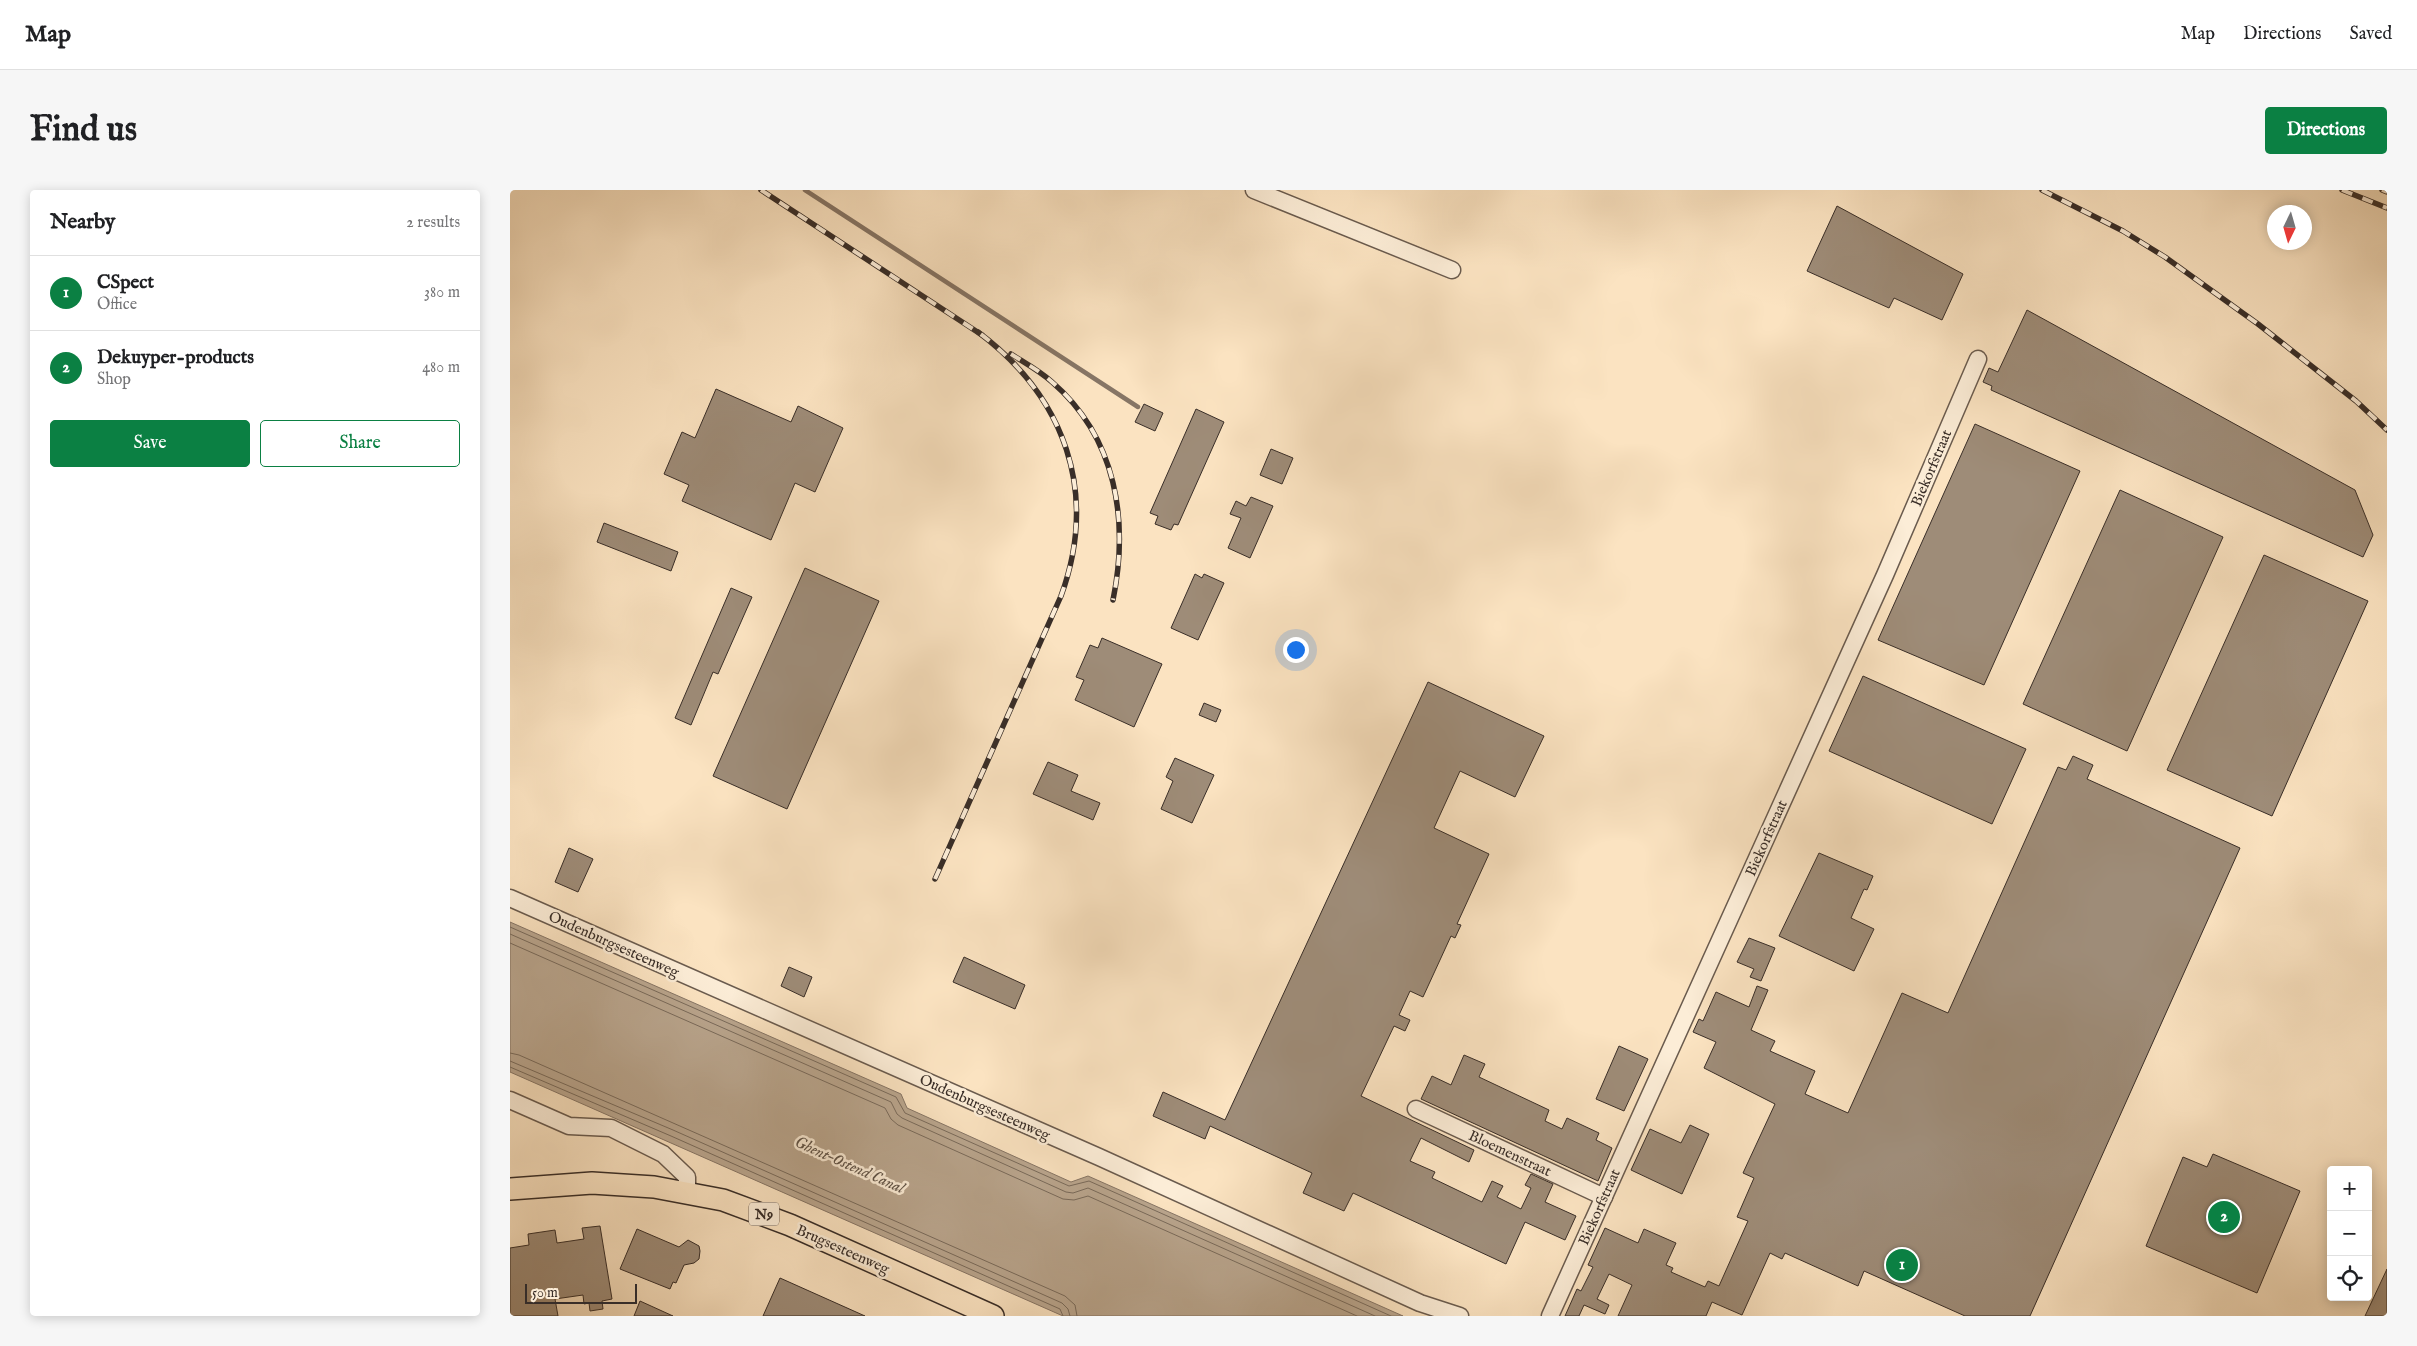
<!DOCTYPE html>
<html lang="en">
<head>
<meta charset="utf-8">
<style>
  :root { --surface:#fff; --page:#f6f6f6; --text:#202124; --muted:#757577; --line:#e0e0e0; --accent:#0b8043 }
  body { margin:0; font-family:"IM FELL English",serif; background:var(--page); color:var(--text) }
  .controls { position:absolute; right:15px; bottom:15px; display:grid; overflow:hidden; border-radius:5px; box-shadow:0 2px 12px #0003 }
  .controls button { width:45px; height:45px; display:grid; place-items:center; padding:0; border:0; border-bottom:1px solid var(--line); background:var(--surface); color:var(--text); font:25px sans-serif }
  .compass { position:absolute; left:1757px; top:15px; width:45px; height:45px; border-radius:50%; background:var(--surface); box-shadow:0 2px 12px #0003; rotate:185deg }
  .scale { position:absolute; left:15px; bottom:12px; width:112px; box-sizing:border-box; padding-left:5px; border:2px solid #392e28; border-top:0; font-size:14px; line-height:18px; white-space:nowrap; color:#392e28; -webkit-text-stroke:4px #fcedd7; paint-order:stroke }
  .you { position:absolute; left:785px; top:459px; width:18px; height:18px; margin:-12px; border:4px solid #fff; border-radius:50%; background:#1a73e8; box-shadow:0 0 0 8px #1a73e833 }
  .badge { display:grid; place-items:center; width:32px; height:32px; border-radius:50%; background:var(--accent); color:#fff; font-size:16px; font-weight:700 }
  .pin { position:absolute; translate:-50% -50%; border:2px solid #fff; box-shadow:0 1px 5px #0006 }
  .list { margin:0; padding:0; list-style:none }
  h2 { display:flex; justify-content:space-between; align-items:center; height:65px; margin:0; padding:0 20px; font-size:21px }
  h2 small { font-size:16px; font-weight:400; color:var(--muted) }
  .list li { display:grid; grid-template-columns:32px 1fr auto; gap:15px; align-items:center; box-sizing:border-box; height:75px; padding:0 20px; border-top:1px solid var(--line) }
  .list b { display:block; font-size:19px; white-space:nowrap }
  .list p { margin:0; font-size:16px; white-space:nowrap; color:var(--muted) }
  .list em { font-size:16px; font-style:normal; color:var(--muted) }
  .actions { display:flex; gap:10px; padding:15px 20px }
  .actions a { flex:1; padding:11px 0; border:1px solid var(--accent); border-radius:5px; text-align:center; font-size:18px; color:var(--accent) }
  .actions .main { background:var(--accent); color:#fff }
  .icon { flex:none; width:28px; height:28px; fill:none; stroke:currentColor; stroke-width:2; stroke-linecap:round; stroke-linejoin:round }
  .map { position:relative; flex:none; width:1877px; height:1126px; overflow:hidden; border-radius:5px }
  header { display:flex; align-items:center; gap:30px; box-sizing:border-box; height:70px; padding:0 25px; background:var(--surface); border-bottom:1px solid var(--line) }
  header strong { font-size:24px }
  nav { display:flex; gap:28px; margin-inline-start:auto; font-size:18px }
  .intro { display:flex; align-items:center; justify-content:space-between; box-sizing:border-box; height:120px; padding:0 30px }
  h1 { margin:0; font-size:35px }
  .button { padding:12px 22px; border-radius:5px; background:var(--accent); color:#fff; font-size:18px; font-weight:700 }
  main { display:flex; gap:30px; padding:0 30px }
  aside { flex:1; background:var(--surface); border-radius:5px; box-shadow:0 2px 12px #0003 }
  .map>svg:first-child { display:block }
</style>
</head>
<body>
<header>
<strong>Map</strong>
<nav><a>Map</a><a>Directions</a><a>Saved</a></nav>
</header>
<div class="intro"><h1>Find us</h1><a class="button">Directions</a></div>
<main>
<aside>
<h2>Nearby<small>2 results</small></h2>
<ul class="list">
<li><span class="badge">1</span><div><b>CSpect</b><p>Office</p></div><em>380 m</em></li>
<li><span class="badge">2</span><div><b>Dekuyper-products</b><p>Shop</p></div><em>480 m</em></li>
</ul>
<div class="actions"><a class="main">Save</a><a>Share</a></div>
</aside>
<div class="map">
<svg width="1877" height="1126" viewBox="0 0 1877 1126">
  <rect width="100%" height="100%" fill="#fbe3c1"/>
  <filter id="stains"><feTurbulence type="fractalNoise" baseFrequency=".004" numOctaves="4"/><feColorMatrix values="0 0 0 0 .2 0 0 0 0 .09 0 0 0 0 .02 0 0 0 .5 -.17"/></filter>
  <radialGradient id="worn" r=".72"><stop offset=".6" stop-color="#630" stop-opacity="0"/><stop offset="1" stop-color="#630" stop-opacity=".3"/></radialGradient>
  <path fill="#b9a58d" stroke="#867565" d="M 0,732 L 391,904 L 397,918 L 561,992 L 578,986 L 893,1126 L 553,1126 L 0,882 Z"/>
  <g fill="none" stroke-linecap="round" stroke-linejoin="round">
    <g stroke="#796a5a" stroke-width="1">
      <path d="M 0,737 L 386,907 L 395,923 L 559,996 L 579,991 L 881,1126"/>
      <path d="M 0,744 L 381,912 L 387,924 L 392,928 L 556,1002 L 563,1003 L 578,998 L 865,1126"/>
      <path d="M 0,753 L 375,918 L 381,929 L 388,935 L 553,1009 L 564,1010 L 578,1006 L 847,1126"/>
      <path d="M 0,863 L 9,865 L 555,1106 L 565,1115 L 567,1126"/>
      <path d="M 0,871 L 163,940 L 552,1113 L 558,1119 L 560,1126"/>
      <path d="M 0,877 L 161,946 L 550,1119 L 553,1126"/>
    </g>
    <path stroke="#867565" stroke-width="4.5" d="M 295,0 L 628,217"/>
  </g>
  <g fill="#9e8c78" stroke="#392e28">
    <path d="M 1327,16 L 1453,84 L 1432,130 L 1384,108 L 1379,118 L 1297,81 Z"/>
    <path d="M 1517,120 L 1845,300 L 1863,345 L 1853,367 L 1481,200 L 1482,196 L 1473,192 L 1479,178 L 1488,182 Z"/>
    <path d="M 206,199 L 281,232 L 288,216 L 333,238 L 305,302 L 285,293 L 261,350 L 172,311 L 179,295 L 154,284 L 172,242 L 185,248 Z"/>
    <path d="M 634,214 L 653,223 L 645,241 L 625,232 Z"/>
    <path d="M 686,219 L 714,232 L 668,335 L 664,334 L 661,340 L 645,334 L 648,326 L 640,323 Z"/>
    <path d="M 1465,234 L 1570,281 L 1474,495 L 1368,450 Z"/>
    <path d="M 761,259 L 783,268 L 772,294 L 750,285 Z"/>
    <path d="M 1610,300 L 1713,347 L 1617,561 L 1513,514 Z"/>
    <path d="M 741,307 L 763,316 L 740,368 L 718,358 L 731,328 L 720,324 L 726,311 L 736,316 Z"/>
    <path d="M 94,333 L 168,362 L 161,381 L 87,352 Z"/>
    <path d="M 1754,365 L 1858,411 L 1762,626 L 1657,580 Z"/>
    <path d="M 295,378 L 369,411 L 277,619 L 203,586 Z"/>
    <path d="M 685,384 L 692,388 L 694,384 L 714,393 L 688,450 L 661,438 Z"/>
    <path d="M 221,398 L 242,407 L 208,484 L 203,482 L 181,535 L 165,528 Z"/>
    <path d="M 592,448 L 652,474 L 624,537 L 565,510 L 574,490 L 566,487 L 580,455 L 588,458 Z"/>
    <path d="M 1353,486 L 1516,559 L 1482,634 L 1319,561 Z"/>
    <path d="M 918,492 L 1034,546 L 1005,607 L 950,581 L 924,638 L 979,664 L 947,734 L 951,735 L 945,748 L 941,746 L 913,807 L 900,801 L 889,825 L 900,830 L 895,841 L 884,836 L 851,906 L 964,960 L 959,972 L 911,948 L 900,971 L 925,982 L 922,988 L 972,1012 L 982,991 L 993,996 L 987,1007 L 1011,1019 L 1021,998 L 1015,995 L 1021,984 L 1043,994 L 1035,1012 L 1066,1026 L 1055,1050 L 1015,1032 L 996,1074 L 843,1003 L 834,1021 L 793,1003 L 802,983 L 700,936 L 695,949 L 643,926 L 653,902 L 715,930 Z"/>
    <path d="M 694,513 L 711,520 L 706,532 L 689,525 Z"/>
    <path d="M 1563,566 L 1583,575 L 1577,589 L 1730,658 L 1520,1126 L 1455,1126 L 1354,1081 L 1348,1096 L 1275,1063 L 1272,1069 L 1260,1063 L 1232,1125 L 1202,1112 L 1196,1126 L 1108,1126 L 1122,1095 L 1099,1084 L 1087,1109 L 1099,1115 L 1095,1124 L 1074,1115 L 1069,1126 L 1055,1126 L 1067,1099 L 1071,1101 L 1083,1077 L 1078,1075 L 1095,1038 L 1128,1053 L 1134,1039 L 1166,1053 L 1156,1075 L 1163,1078 L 1161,1082 L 1195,1097 L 1198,1091 L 1209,1096 L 1238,1031 L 1227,1027 L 1244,988 L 1233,983 L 1265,914 L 1194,878 L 1206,852 L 1183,842 L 1189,829 L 1193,831 L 1206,802 L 1239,817 L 1247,796 L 1258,800 L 1241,840 L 1265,851 L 1260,861 L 1305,881 L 1295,904 L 1338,923 L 1392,803 L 1438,823 L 1548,577 L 1556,580 Z"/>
    <path d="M 665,568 L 704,585 L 682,633 L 651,619 L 663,591 L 656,587 Z"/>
    <path d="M 538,572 L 568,585 L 561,601 L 590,613 L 583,630 L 523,604 Z"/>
    <path d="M 59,658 L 83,669 L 68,702 L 45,692 Z"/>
    <path d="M 1309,663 L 1363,686 L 1357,700 L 1354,699 L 1341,728 L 1364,739 L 1344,781 L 1269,746 Z"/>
    <path d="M 1239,748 L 1265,758 L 1251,791 L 1240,787 L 1244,779 L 1227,772 Z"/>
    <path d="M 454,767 L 515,795 L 505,819 L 443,792 Z"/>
    <path d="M 279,777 L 302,787 L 294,807 L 271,796 Z"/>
    <path d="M 1109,856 L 1138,869 L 1114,921 L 1086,909 Z"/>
    <path d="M 954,865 L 975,874 L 969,887 L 1039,920 L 1035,931 L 1052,939 L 1057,928 L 1089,943 L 1086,950 L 1102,958 L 1088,991 L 911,909 L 922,886 L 941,895 Z"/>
    <path d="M 1180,935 L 1199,944 L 1172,1004 L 1121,980 L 1140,939 L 1171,953 Z"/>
    <path d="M 1703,964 L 1790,1001 L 1747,1103 L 1636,1056 L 1673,967 L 1697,977 Z"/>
    <path d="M 90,1036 L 102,1109 L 92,1111 L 93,1119 L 80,1121 L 79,1113 L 74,1114 L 73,1105 L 45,1109 L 48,1126 L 0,1126 L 0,1058 L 19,1055 L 18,1044 L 45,1040 L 47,1053 L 74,1049 L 72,1038 Z"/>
    <path d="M 127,1039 L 169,1057 L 178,1050 L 189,1056 L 190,1061 L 189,1069 L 184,1073 L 174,1075 L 166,1093 L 163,1092 L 160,1099 L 110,1079 Z"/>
    <path d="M 1877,1079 L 1877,1126 L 1855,1126 Z"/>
    <path d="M 270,1088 L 355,1126 L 253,1126 Z"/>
    <path d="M 130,1111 L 163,1126 L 124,1126 Z"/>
  </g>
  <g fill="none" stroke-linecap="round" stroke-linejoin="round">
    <g stroke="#6a5b4e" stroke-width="19">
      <g id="minor">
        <path d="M 744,0 L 942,80"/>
        <path d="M 0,708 L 589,967 L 910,1113 L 950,1126"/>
        <path d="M 0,910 L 59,936 L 101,938 L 153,964 L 177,987 L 177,1002"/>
        <path d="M 906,919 L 1094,1007"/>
        <path d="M 1040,1126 L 1375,385 L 1468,169"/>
      </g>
    </g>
    <g stroke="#392e28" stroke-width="24">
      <path id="major" d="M 0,999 L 82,993 L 144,997 L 213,1010 L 280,1035 L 483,1126"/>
    </g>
    <use href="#minor" stroke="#fcedd7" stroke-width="16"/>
    <use href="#major" stroke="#fbe3c1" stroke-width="21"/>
    <g stroke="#392e28" stroke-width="5.5">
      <g id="rail">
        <path d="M 251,0 L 472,145"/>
        <path d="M 1532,0 L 1613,41 L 1655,67 L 1748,134 L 1846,211 L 1877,240"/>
        <path d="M 1832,0 L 1877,18"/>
        <path d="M 1872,0 L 1877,2"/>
        <path d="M 501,164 C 515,173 530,181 542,192 C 607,248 619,331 603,410"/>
        <path d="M 425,689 L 551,406 C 589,302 555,207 468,142"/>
      </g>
    </g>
    <use href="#rail" stroke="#fcedd7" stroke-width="4" stroke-dasharray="11" stroke-linecap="butt"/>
  </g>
  <g text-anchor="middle" stroke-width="5" stroke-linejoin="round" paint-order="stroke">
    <rect fill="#fcedd7" stroke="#74675c" stroke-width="1" x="239" y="1012.5" width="30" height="23" rx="4"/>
    <g font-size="14" font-weight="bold" fill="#392e28">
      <text x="254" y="1029">N9</text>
    </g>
    <g font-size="15" fill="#392e28" stroke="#fcedd7">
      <text transform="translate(1421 278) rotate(-67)" y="5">Biekorfstraat</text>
      <text transform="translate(1256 648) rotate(-66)" y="5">Biekorfstraat</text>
      <text transform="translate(104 754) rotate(24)" y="5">Oudenburgsesteenweg</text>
      <text transform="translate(475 917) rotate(24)" y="5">Oudenburgsesteenweg</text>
      <text transform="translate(1000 963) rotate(25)" y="5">Bloemenstraat</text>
      <text transform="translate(1089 1017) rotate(-66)" y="5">Biekorfstraat</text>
      <text transform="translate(333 1059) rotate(24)" y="5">Brugsesteenweg</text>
    </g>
    <g font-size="16" font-style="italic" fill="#5f5246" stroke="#fcedd7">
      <text transform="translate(340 974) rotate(24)" y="6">Ghent–Ostend Canal</text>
    </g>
  </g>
  <rect width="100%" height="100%" filter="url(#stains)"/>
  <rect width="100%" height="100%" fill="url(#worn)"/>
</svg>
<div class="controls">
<button>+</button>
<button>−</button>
<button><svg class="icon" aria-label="locate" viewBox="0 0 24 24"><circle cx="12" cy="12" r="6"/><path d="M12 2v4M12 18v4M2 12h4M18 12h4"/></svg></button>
</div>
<svg class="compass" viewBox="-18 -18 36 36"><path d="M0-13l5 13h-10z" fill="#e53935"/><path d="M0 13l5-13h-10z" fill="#757577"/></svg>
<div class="scale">50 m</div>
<div class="you"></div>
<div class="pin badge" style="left:1392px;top:1075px">1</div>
<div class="pin badge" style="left:1714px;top:1027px">2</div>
</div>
</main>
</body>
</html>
